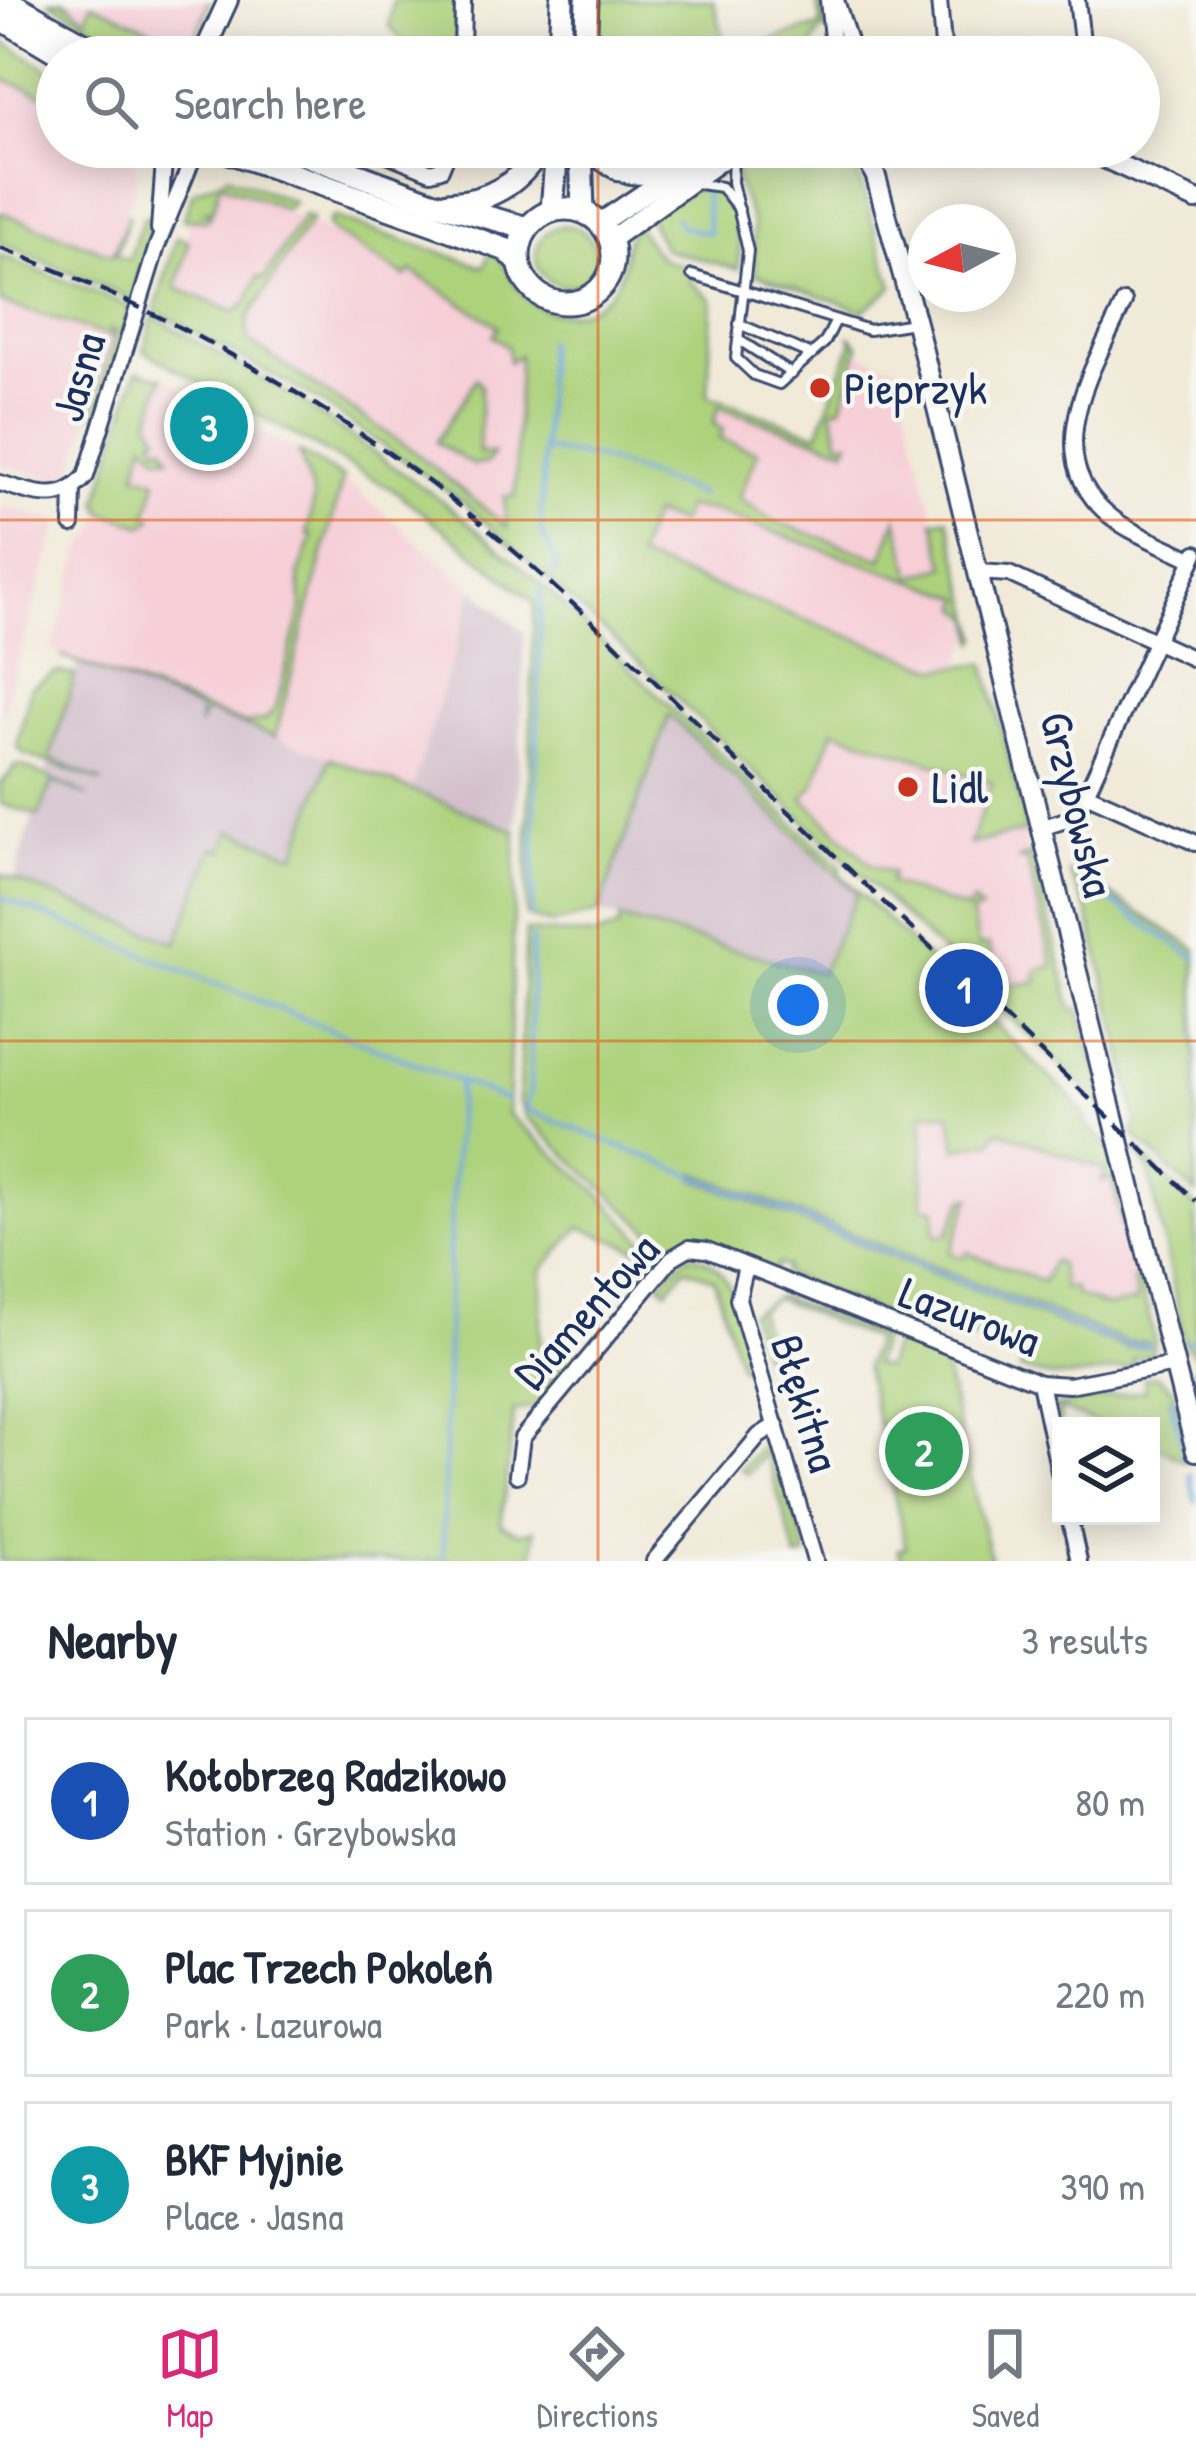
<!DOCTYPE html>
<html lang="en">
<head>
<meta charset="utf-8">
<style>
  :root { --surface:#fff; --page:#f6f6f7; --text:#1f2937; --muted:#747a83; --line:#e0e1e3; --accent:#db2777 }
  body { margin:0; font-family:"Patrick Hand",sans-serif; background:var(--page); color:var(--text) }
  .controls { position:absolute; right:36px; bottom:36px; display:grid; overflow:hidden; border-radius:0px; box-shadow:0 6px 30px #0003 }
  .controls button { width:108px; height:108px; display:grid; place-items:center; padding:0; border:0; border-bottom:3px solid var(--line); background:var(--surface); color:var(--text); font:60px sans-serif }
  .compass { position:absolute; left:908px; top:204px; width:108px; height:108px; border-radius:50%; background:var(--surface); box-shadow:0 6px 30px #0003; rotate:263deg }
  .you { position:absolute; left:798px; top:1005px; width:42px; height:42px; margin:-30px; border:9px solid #fff; border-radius:50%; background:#1a73e8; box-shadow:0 0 0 18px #1a73e833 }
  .badge { display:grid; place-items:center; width:78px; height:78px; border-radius:50%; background:var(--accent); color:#fff; font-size:39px; font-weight:700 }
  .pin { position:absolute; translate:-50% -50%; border:6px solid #fff; box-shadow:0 3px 12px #0006 }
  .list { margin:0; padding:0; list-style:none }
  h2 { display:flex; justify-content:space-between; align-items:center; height:156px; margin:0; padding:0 48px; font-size:51px }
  h2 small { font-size:39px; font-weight:400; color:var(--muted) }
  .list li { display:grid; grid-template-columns:78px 1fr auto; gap:36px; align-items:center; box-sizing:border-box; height:168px; margin:0 24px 24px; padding:0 24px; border:3px solid var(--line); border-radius:0px }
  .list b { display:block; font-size:45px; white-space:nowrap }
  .list p { margin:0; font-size:39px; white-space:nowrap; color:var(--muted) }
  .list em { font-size:39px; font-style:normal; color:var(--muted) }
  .icon { flex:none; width:66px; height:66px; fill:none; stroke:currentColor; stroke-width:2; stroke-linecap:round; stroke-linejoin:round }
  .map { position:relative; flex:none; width:1196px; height:1561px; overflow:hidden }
  .search { position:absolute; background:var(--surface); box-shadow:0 6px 30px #0003; left:36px; right:36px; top:36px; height:132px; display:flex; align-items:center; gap:30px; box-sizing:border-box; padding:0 42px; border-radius:66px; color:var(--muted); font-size:45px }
  .sheet { height:732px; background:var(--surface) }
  nav { display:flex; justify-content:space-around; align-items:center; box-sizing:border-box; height:168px; border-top:3px solid var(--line); background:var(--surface); font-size:33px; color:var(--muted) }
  nav a { display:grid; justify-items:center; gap:6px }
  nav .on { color:var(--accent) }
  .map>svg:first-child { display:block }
</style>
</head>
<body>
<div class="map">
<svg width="1196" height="1561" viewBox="0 0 1196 1561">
  <rect width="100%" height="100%" fill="#f6f6f2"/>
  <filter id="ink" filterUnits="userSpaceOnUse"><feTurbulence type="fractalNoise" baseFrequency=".00833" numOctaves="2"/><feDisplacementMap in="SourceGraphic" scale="24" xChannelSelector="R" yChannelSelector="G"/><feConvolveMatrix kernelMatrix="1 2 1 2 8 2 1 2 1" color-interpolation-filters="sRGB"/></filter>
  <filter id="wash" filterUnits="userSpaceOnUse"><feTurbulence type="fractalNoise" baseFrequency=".004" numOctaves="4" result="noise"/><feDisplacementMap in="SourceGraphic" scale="48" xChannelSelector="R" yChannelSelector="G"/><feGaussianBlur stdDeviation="2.7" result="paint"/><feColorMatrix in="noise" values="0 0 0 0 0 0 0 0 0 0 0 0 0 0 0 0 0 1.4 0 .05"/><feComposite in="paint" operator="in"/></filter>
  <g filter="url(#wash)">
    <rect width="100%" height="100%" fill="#f1ead8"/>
    <g fill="#f6cfd7">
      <path d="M 54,0 L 207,0 L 191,56 L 86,18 Z"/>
      <path d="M 0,78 L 57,100 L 57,147 L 125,147 L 139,172 L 113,255 L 0,212 Z"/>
      <path d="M 224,182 L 486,308 L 521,354 L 517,492 L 508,528 L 379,429 L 167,299 L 198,195 Z"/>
      <path d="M 0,288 L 116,333 L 72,474 L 64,482 L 0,464 Z"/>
      <path d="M 853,351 L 896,367 L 953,591 L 965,596 L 962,609 L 975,631 L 953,676 L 631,560 L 708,396 L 819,437 Z"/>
      <path d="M 162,376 L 343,479 L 474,590 L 412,790 L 52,650 L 81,550 L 96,533 L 102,509 L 122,515 Z"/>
      <path d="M 0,505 L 59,521 L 0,720 Z"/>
      <path d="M 779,703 L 1011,784 L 1069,1017 L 1045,1023 L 886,892 L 785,793 Z"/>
      <path d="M 917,1091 L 1113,1169 L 1141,1308 L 1107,1313 L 914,1238 Z"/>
    </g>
    <g fill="#d1bdc9">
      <path d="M 474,590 L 525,634 L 516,831 L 412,790 Z"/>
      <path d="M 79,661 L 330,758 L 295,855 L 231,831 L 223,851 L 213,848 L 177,943 L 14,880 Z"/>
      <path d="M 669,714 L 858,893 L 821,974 L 598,913 Z"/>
    </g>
    <g fill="#add27b" stroke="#64806c" stroke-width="3" fill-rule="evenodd">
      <path d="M 64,0 L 86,18 L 92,3 L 163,35 L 161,45 L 190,55 L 209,1 L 191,57 L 143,57 L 50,1 Z"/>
      <path d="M 393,0 L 458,0 L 456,57 L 415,57 L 389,25 Z"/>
      <path d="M 594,0 L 713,0 L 728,53 L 822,25 L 816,0 L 823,0 L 827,30 L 820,31 L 806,57 L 592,57 Z"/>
      <path d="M 0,40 L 57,74 L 57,100 L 0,78 Z"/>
      <path d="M 748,147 L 850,150 L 893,287 L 863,311 L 756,274 L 753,224 L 735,176 Z"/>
      <path d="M 229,176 L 294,202 L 285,209 L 220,183 L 213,210 L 204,212 L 211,215 L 207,220 L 183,219 L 193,192 Z"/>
      <path d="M 711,188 C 739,202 742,241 738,269 L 664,249 L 647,215 L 695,189 Z"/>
      <path d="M 0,212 L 113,255 L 129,214 L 116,255 L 129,260 L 143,218 L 152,217 L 133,300 L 0,243 Z"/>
      <path d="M 303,216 L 311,219 L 247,320 L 248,341 L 412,450 L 507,527 L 504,497 L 515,497 L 519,355 L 509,362 L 507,346 L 493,336 L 498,326 L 411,271 L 406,277 L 333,232 L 328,224 L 332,217 L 484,267 L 490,252 C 509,264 509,281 524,296 C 553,326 603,315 619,277 C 627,258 623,242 635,224 L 660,258 L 694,269 L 690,281 L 712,300 L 708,396 L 818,434 L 852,343 L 850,335 L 859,346 L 842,406 L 832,409 L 840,442 L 850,441 L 846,449 L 719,407 L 713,424 L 723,429 L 720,439 L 758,452 L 739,498 L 773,521 L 882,559 L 897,518 L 912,576 L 946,567 L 934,521 L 948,518 L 979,637 L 976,642 L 973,619 L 960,607 L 963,598 L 713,511 L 686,507 L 680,523 L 652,514 L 637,558 L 939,669 L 985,663 L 1027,831 L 970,844 L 992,783 L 833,730 L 814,786 L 803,798 L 871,865 L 892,873 L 890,883 L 967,910 L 973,902 L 981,910 L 971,913 L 979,946 L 989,945 L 1000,986 L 1037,982 L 1036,971 L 1053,966 L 1027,860 L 1017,860 L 1033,854 L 1072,1010 L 1079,1009 L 1107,1110 L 640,663 L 463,502 L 318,400 L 155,310 L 177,237 L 189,242 L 176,288 L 234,312 L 246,304 L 258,277 L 264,279 Z"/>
      <circle cx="566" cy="256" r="30"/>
      <path d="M 0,255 L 131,307 L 98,411 L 90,414 L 116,331 L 109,329 L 112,337 L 0,302 Z"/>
      <path d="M 153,316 L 299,400 L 441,500 L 539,582 L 841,868 L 840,874 L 1071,1098 L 1086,1118 L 1084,1123 L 1109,1146 L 1128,1230 L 1123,1231 L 1112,1179 L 1102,1181 L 1105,1170 L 998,1130 L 992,1142 L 957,1148 L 950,1113 L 923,1113 L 923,1207 L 935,1208 L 935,1235 L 947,1235 L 964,1199 L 971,1197 L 950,1253 L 964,1258 L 967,1252 L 1043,1282 L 1052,1261 L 1059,1264 L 1064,1289 L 1074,1287 L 1076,1295 L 1108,1307 L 1137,1301 L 1133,1280 L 1140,1279 L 1155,1342 L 1152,1354 L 1133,1359 L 1134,1367 C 1092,1375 1061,1384 1020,1369 L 1024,1357 L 912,1313 L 906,1324 L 784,1273 L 786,1267 L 778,1264 L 775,1270 L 699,1241 L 664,1244 L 526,1117 L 519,1101 L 526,931 L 596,936 L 618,928 L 620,919 L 821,973 L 857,893 L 669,715 L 598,913 L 552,924 L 526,916 L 534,602 L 397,492 L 144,351 ZM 696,1173 L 1126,1342 L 1147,1342 L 1149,1347 L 1125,1348 L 1092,1336 L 695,1179 Z"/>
      <path d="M 137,371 L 163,377 L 150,421 L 159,435 L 154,437 L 158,447 L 164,444 L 170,457 L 159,456 L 145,442 L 136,473 L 157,480 L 147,515 L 153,518 L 144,526 L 103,512 L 98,502 Z"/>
      <path d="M 476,379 L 481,386 L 479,453 L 493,454 L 487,463 L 473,465 L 436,442 Z"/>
      <path d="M 299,452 L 343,478 L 275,737 L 206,711 L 199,727 L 200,710 L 61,656 L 245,724 L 265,720 L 276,707 L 302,607 L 299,574 L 312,536 L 307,534 L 314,498 Z"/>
      <path d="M 57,672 L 75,675 L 50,758 L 103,782 L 24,754 L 17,746 L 31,687 Z"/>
      <path d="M 330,758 L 516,831 L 508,1114 L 595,1189 L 658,1256 L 649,1277 L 642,1270 L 647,1263 L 645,1252 L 580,1227 L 542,1270 L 539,1390 L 572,1351 L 581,1358 L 542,1405 L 514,1411 L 501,1525 L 521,1533 L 535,1530 L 532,1561 L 0,1561 L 0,874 L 177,943 L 214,847 L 223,851 L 231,830 L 295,855 Z"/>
      <path d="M 16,766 L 23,766 L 88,796 L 52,782 L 39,816 L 0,804 L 0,785 Z"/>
      <path d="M 1074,872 L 1196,949 L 1196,1194 L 1133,1134 L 1137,1120 L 1118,1033 L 1087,909 L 1069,873 Z"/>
      <path d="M 1137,1150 L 1196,1208 L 1196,1356 L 1185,1345 L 1149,1170 Z"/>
      <path d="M 687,1256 C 732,1253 746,1328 749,1364 L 740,1368 L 714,1279 L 686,1268 L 667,1290 L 660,1283 Z"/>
      <path d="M 779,1296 L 883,1337 L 873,1365 L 885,1368 L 894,1342 L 942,1365 L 950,1362 L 944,1366 L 991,1561 L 902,1561 L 898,1550 L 906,1547 L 865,1367 L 875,1340 L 774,1298 L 758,1311 L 773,1363 L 765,1363 L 750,1313 Z"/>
      <path d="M 1157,1376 L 1174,1390 L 1190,1454 L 1186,1462 L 1151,1443 L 1151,1426 L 1105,1426 L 1060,1409 L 1061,1457 L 1054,1407 L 1145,1390 L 1144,1378 Z"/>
      <path d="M 765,1441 L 774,1444 L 807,1555 L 797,1558 L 766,1453 L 747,1474 L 740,1469 Z"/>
    </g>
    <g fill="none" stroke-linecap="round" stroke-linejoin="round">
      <g stroke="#75a9e1" stroke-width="4.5">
        <path d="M 676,218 L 682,227 L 709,233 L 705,193"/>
        <path d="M 547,341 L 541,531 L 558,566 L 551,575"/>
        <path d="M 547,450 L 601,459 L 702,495"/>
        <path d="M 1084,883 L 1196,958"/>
        <path d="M 0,897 L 506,1100"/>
        <path d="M 532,916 L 541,587"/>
        <path d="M 532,938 L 530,1091 L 525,1109 L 1094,1334 L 1125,1345 L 1149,1345"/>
        <path d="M 1188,1341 L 1196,1342"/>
        <path d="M 1193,1369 L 1196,1383"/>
        <path d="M 1170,1399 L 1186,1459"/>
        <path d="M 1190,1474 L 1196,1501"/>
        <path d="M 443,1561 L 449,1252 L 459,1082"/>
      </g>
    </g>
  </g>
  <g filter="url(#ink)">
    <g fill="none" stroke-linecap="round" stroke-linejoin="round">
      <g stroke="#3b4b70" stroke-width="14">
        <g id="lane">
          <path d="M 733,158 L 732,182 L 748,251 L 736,358 L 754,375 L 779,384 L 825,342 L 836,320"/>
          <path d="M 699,184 L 721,187 L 739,209"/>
          <path d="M 692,275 L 869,330 L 914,323"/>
          <path d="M 739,324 L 812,355"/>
          <path d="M 739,340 L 792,374"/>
        </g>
      </g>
      <g stroke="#3b4b70" stroke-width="20">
        <g id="street">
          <path d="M 828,0 L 834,57"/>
          <path d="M 836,0 L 854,57"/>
          <path d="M 939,0 L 944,57"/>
          <path d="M 1077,0 L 1084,57"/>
          <path d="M 462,57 L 463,0"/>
          <path d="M 370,147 L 431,172 L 441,169 L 450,147"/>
          <path d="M 159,229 L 165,147"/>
          <path d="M 1124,302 C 1094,368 1036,455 1110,516 C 1133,535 1166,546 1193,560"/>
          <path d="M 0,483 C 33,493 61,506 86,476 L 157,246 L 195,153"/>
          <path d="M 72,525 L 73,490"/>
          <path d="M 979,572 L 1009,574 L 1196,660"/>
          <path d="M 1086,794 L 1196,843"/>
          <path d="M 1044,827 L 1072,818 L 1080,807 L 1196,553"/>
          <path d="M 746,1266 L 738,1299 L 815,1561"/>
          <path d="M 1040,1383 L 1061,1481"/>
          <path d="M 517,1475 L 522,1438 L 672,1258 L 689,1248 L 707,1250 L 1040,1383 L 1069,1385 L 1175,1365"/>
          <path d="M 1069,1516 L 1079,1561"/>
          <path d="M 654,1561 L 759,1436 L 776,1425"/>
        </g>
      </g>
      <g stroke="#3b4b70" stroke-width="24">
        <g id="secondary">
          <path d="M 202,57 L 228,0"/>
          <path d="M 861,147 L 876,177 L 916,323 L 1196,1451"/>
          <path d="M 1080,147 L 1196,200"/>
          <path d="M 600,223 L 713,147"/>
          <path d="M 610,240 L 739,147"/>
        </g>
      </g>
      <g stroke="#3b4b70" stroke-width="27">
        <g id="primary">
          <path d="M 6,0 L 107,57"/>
          <path d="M 0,18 L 65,57"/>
          <path d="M 560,57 L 562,0"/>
          <path d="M 585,57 L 587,0"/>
          <path d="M 168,147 L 187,154 L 207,147"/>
          <path d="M 215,147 L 507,250 L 519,263"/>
          <path d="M 283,147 L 432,202 L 527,228"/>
          <path d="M 581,147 L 583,212"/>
          <path d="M 590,147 C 624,185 653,175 696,159"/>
          <path d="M 448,203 C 488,202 522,183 540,147"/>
          <circle cx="566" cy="256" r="47"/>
          <path d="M 552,210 L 557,147"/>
        </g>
      </g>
      <use href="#lane" stroke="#fff" stroke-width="8"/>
      <use href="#street" stroke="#fff" stroke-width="14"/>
      <use href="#secondary" stroke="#fff" stroke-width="18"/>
      <use href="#primary" stroke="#fff" stroke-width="21"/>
      <path stroke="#1b2f5e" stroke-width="4.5" stroke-dasharray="18 9" stroke-linecap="butt" d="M 0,248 C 142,301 275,373 399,460 C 539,560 659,688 783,806 C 921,938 1059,1069 1196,1201"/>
    </g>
  </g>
  <path fill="none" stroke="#de5710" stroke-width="3" stroke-opacity="0.55" d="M 598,0 L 598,57M 598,147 L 598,1561M 0,520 L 1196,520M 0,1041 L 1196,1041"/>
  <g fill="#c8321e" stroke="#f6f6f2" stroke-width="4.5">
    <circle cx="820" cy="388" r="12"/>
    <circle cx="908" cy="787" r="12"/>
  </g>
  <g text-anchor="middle" stroke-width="9" stroke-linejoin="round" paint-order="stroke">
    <g font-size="45" fill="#1b2f5e" stroke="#f6f6f2">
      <text transform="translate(78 377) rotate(-74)" y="16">Jasna</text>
      <text transform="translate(1078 804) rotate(76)" y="16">Grzybowska</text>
      <text transform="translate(586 1311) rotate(-48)" y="16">Diamentowa</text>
      <text transform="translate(970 1316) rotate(21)" y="16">Lazurowa</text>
      <text transform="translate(806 1403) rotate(73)" y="16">Błękitna</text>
    </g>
    <g font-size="45" fill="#1b2f5e" stroke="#f6f6f2" text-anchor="start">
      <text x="844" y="404">Pieprzyk</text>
      <text x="932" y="803">Lidl</text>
    </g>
  </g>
</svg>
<div class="controls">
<button><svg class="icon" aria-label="layers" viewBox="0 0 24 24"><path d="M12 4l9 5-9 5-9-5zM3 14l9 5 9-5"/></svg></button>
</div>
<svg class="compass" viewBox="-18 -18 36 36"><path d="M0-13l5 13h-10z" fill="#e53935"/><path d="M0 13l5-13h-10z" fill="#747a83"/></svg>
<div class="you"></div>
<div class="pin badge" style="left:964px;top:988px;background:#1a4fb4">1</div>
<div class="pin badge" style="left:924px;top:1451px;background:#2e9e5b">2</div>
<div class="pin badge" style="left:209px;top:426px;background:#0f9aa8">3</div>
<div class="search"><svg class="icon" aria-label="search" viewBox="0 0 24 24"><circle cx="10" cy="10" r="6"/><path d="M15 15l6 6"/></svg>Search here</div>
</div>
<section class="sheet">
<h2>Nearby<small>3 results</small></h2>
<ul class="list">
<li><span class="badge" style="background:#1a4fb4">1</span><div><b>Kołobrzeg Radzikowo</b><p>Station · Grzybowska</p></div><em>80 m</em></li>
<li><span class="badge" style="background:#2e9e5b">2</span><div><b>Plac Trzech Pokoleń</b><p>Park · Lazurowa</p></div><em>220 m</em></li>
<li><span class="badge" style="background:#0f9aa8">3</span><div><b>BKF Myjnie</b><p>Place · Jasna</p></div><em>390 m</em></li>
</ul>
</section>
<nav>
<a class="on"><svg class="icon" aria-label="map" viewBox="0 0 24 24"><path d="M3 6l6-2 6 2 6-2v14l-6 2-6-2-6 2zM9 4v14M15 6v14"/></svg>Map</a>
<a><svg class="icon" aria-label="directions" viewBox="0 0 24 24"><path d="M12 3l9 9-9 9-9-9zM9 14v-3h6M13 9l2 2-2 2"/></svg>Directions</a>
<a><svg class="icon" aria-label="saved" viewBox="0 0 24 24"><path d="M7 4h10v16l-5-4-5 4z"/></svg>Saved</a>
</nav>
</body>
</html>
